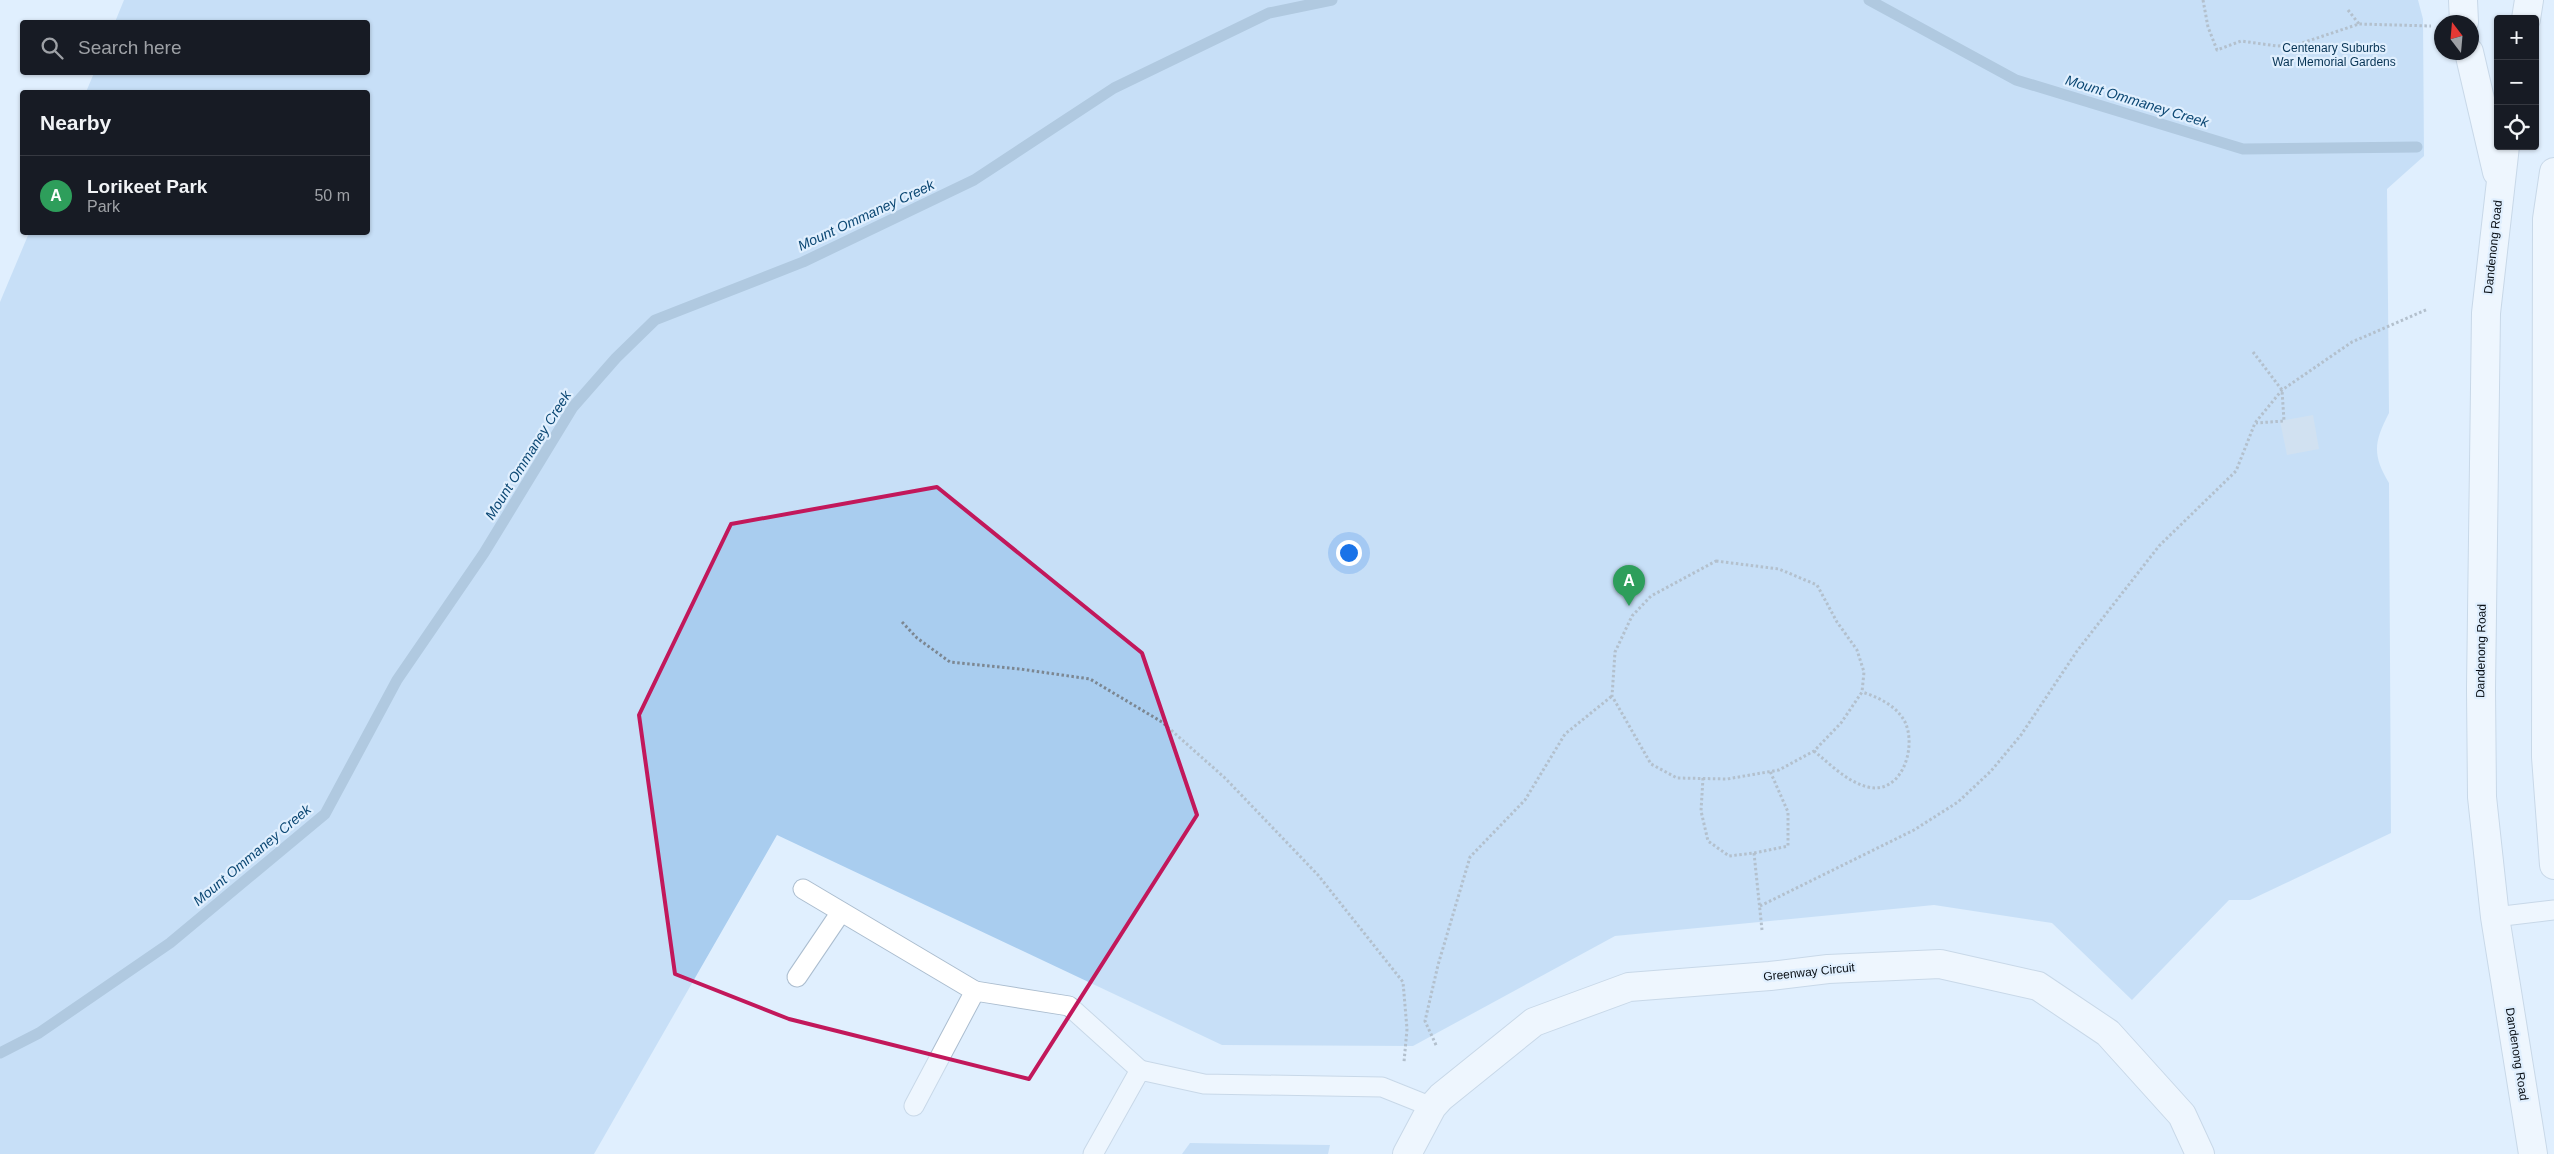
<!DOCTYPE html>
<html lang="en">
<head>
<meta charset="utf-8">
<style>
  :root { --surface:#171b24; --page:#20242c; --text:#f1f3f6; --muted:#9ea1a6; --line:#363941; --accent:#b45309 }
  body { margin:0; font-family:Arial,sans-serif; background:var(--page); color:var(--text) }
  .controls { position:absolute; right:15px; top:15px; display:grid; overflow:hidden; border-radius:5px; box-shadow:0 1px 4px #0004 }
  .controls button { width:45px; height:45px; display:grid; place-items:center; padding:0; border:0; border-bottom:1px solid var(--line); background:var(--surface); color:var(--text); font:25px sans-serif }
  .compass { position:absolute; left:2434px; top:15px; width:45px; height:45px; border-radius:50%; background:var(--surface); box-shadow:0 1px 4px #0004; rotate:344deg }
  .you { position:absolute; left:1348px; top:552px; width:18px; height:18px; margin:-12px; border:4px solid #fff; border-radius:50%; background:#1a73e8; box-shadow:0 0 0 8px #1a73e833 }
  .badge { display:grid; place-items:center; width:32px; height:32px; border-radius:50%; background:var(--accent); color:#fff; font-size:16px; font-weight:700 }
  .pin { position:absolute; translate:-50% -41px; filter:drop-shadow(0 1px 2px #0008) }
  .pin::after { content:''; position:absolute; top:26px; width:18px; height:15px; background:inherit; clip-path:polygon(0 0,100% 0,50% 100%) }
  .list { margin:0; padding:0; list-style:none }
  h2 { display:flex; justify-content:space-between; align-items:center; height:65px; margin:0; padding:0 20px; font-size:21px }
  h2 small { font-size:16px; font-weight:400; color:var(--muted) }
  .list li { display:grid; grid-template-columns:32px 1fr auto; gap:15px; align-items:center; box-sizing:border-box; height:80px; padding:0 20px; border-top:1px solid var(--line) }
  .list b { display:block; font-size:19px; white-space:nowrap }
  .list p { margin:0; font-size:16px; white-space:nowrap; color:var(--muted) }
  .list em { font-size:16px; font-style:normal; color:var(--muted) }
  .icon { flex:none; width:28px; height:28px; fill:none; stroke:currentColor; stroke-width:2; stroke-linecap:round; stroke-linejoin:round }
  .map { position:relative; flex:none; width:2554px; height:1154px; overflow:hidden }
  .search { position:absolute; background:var(--surface); box-shadow:0 1px 4px #0004; left:20px; top:20px; width:350px; height:55px; display:flex; align-items:center; gap:12px; box-sizing:border-box; padding:0 18px; border-radius:5px; color:var(--muted); font-size:19px }
  .panel { position:absolute; background:var(--surface); box-shadow:0 1px 4px #0004; left:20px; top:90px; width:350px; height:145px; border-radius:5px }
  .map>svg:first-child { display:block }
</style>
</head>
<body>
<div class="map">
<svg width="2554" height="1154" viewBox="0 0 2554 1154">
  <rect width="100%" height="100%" fill="#e0effe"/>
  <g fill="#a9cdef">
    <path d="M 124,0 L 2418,0 L 2423,19 L 2424,156 L 2387,189 L 2389,413 C 2374,442 2372,455 2389,483 L 2391,833 L 2250,900 L 2229,900 L 2132,1000 L 2052,923 L 1934,905 L 1615,936 L 1413,1046 L 1222,1045 L 777,835 L 594,1154 L 0,1154 L 0,302 L 29,233 L 368,232 L 368,92 L 86,92 L 94,73 L 368,72 L 368,22 L 115,22 Z"/>
    <path d="M 1190,1143 L 1330,1145 L 1328,1154 L 1182,1154 Z"/>
  </g>
  <g fill="none" stroke-linecap="round" stroke-linejoin="round">
    <g stroke="#769bbd" stroke-width="11">
      <path d="M 1869,0 L 2016,80 L 2243,149 L 2417,147"/>
      <path d="M 0,1053 L 39,1033 L 170,943 L 325,814 L 397,680 L 484,553 L 573,407 L 616,358 L 655,320 L 803,262 L 974,180 L 1114,88 L 1269,13 L 1332,0"/>
    </g>
  </g>
  <path fill="#bed1e3" d="M 2313,415 L 2319,449 L 2287,455 L 2280,421 Z"/>
  <g fill="none" stroke-linecap="round" stroke-linejoin="round">
    <g stroke="#abbdcf" stroke-width="21">
      <g id="lane">
        <path d="M 803,889 L 975,991"/>
        <path d="M 2495,917 L 2554,910"/>
        <path d="M 797,977 L 841,912"/>
        <path d="M 914,1106 L 975,991 L 1069,1006 L 1140,1070"/>
        <path d="M 1093,1154 L 1140,1070 L 1204,1084 L 1382,1087 L 1432,1107"/>
      </g>
    </g>
    <g stroke="#abbdcf" stroke-width="30">
      <path id="street" d="M 1407,1154 L 1432,1107 L 1441,1097 L 1534,1022 L 1629,987 L 1770,976 L 1828,969 L 1940,964 L 2038,986 L 2108,1033 L 2182,1115 L 2200,1154"/>
    </g>
    <g stroke="#abbdcf" stroke-width="30">
      <g id="secondary">
        <path d="M 2463,0 L 2464,22"/>
        <path d="M 2526,19 L 2529,0"/>
        <path d="M 2469,52 L 2497,172"/>
        <path d="M 2505,146 L 2486,313 L 2481,689 L 2482,797 L 2495,917 L 2533,1154"/>
        <path d="M 2554,172 L 2547,219 L 2546,757 L 2554,865"/>
      </g>
    </g>
    <g stroke="#7c8792" stroke-width="3" stroke-dasharray="2.5 2.5" stroke-linecap="butt">
      <path d="M 2203,0 L 2208,27 L 2217,50 L 2241,41 L 2277,46 L 2296,45 L 2359,24 L 2431,26"/>
      <path d="M 2348,10 L 2359,24"/>
      <path d="M 2253,352 L 2282,390 L 2284,421 L 2256,423"/>
      <path d="M 1716,561 L 1779,569 L 1817,585 L 1837,622 L 1857,650 L 1864,672 L 1862,692 L 1841,723 L 1814,751 L 1779,770 L 1727,779 L 1677,778 L 1651,764 L 1612,696 L 1615,652 L 1632,616 L 1651,596 Z"/>
      <path d="M 902,622 L 917,638 L 950,662 L 1020,669 L 1090,679 L 1162,722 L 1225,778 L 1318,875 L 1403,982 L 1407,1029 L 1404,1062"/>
      <path d="M 1814,751 C 1830,764 1847,782 1868,787 C 1902,795 1917,747 1905,722 C 1897,706 1878,697 1862,692"/>
      <path d="M 1703,778 L 1701,811 L 1708,841 L 1729,856 L 1754,853 L 1788,846 L 1788,812 L 1770,771"/>
      <path d="M 1754,853 L 1762,930"/>
      <path d="M 1760,906 L 1914,830 L 1958,802 L 1991,771 L 2021,735 L 2077,651 L 2159,546 L 2236,471 L 2255,423 L 2282,390 L 2352,342 L 2428,309"/>
      <path d="M 1436,1045 L 1425,1021 L 1438,965 L 1470,857 L 1525,800 L 1565,734 L 1612,696"/>
    </g>
    <use href="#lane" stroke="#fff" stroke-width="19"/>
    <use href="#street" stroke="#fff" stroke-width="28"/>
    <use href="#secondary" stroke="#fff" stroke-width="28"/>
  </g>
  <path d="M0 0H2554V1154H0ZM 937,487 L 1142,653 L 1197,815 L 1029,1079 L 789,1019 L 675,974 L 639,715 L 731,524 Z" fill="#e0effe" fill-opacity=".55" fill-rule="evenodd"/>
  <path fill="none" stroke="#c2185b" stroke-width="4" stroke-linejoin="round" d="M 937,487 L 1142,653 L 1197,815 L 1029,1079 L 789,1019 L 675,974 L 639,715 L 731,524 Z"/>
  <g text-anchor="middle" stroke-width="4.5" stroke-linejoin="round" paint-order="stroke">
    <g font-size="12" fill="#063354" stroke="#e0effe">
      <text x="2334" y="52">Centenary Suburbs<tspan x="2334" dy="14">War Memorial Gardens</tspan></text>
    </g>
    <g font-size="12" fill="#080e14" stroke="#e0effe">
      <text transform="translate(2493 247) rotate(-84)" y="4">Dandenong Road</text>
      <text transform="translate(2481 651) rotate(-89)" y="4">Dandenong Road</text>
      <text transform="translate(1809 972) rotate(-6)" y="4">Greenway Circuit</text>
      <text transform="translate(2517 1054) rotate(81)" y="4">Dandenong Road</text>
    </g>
    <g font-size="14" font-style="italic" fill="#0b4773" stroke="#e0effe">
      <text transform="translate(2137 101) rotate(17)" y="5">Mount Ommaney Creek</text>
      <text transform="translate(866 215) rotate(-25)" y="5">Mount Ommaney Creek</text>
      <text transform="translate(528 455) rotate(-58)" y="5">Mount Ommaney Creek</text>
      <text transform="translate(252 855) rotate(-40)" y="5">Mount Ommaney Creek</text>
    </g>
  </g>
</svg>
<div class="controls">
<button>+</button>
<button>−</button>
<button><svg class="icon" aria-label="locate" viewBox="0 0 24 24"><circle cx="12" cy="12" r="6"/><path d="M12 2v4M12 18v4M2 12h4M18 12h4"/></svg></button>
</div>
<svg class="compass" viewBox="-18 -18 36 36"><path d="M0-13l5 13h-10z" fill="#e53935"/><path d="M0 13l5-13h-10z" fill="#9ea1a6"/></svg>
<div class="you"></div>
<div class="pin badge" style="left:1629px;top:606px;background:#2e9e5b">A</div>
<div class="search"><svg class="icon" aria-label="search" viewBox="0 0 24 24"><circle cx="10" cy="10" r="6"/><path d="M15 15l6 6"/></svg>Search here</div>
<section class="panel">
<h2>Nearby<small></small></h2>
<ul class="list">
<li><span class="badge" style="background:#2e9e5b">A</span><div><b>Lorikeet Park</b><p>Park</p></div><em>50 m</em></li>
</ul>
</section>
</div>
</body>
</html>
